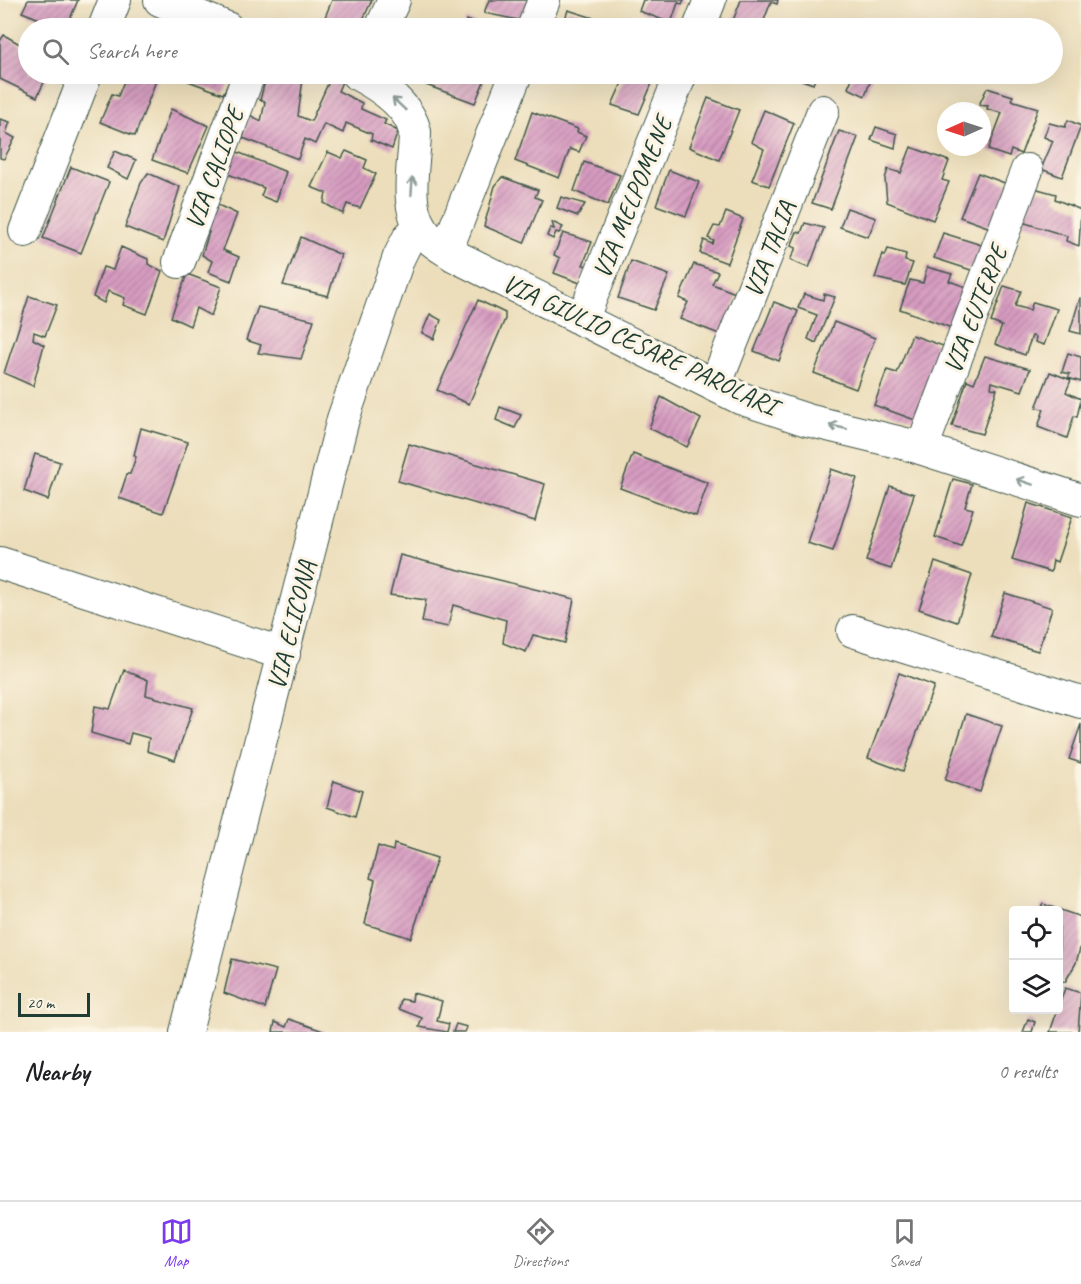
<!DOCTYPE html>
<html lang="en">
<head>
<meta charset="utf-8">
<style>
  :root { --surface:#fff; --page:#f2f2f2; --text:#202124; --muted:#757577; --line:#e0e0e0; --accent:#7c3aed }
  body { margin:0; font-family:Caveat,sans-serif; background:var(--page); color:var(--text) }
  .controls { position:absolute; right:18px; bottom:18px; display:grid; overflow:hidden; border-radius:6px; box-shadow:0 6px 24px #0002 }
  .controls button { width:54px; height:54px; display:grid; place-items:center; padding:0; border:0; border-bottom:2px solid var(--line); background:var(--surface); color:var(--text); font:30px sans-serif }
  .compass { position:absolute; left:937px; top:102px; width:54px; height:54px; border-radius:50%; background:var(--surface); box-shadow:0 6px 24px #0002; rotate:267deg }
  .scale { position:absolute; left:18px; bottom:15px; width:72px; box-sizing:border-box; padding-left:6px; border:3px solid #1f3d34; border-top:0; font-size:16px; line-height:21px; white-space:nowrap; color:#1f3d34; -webkit-text-stroke:4px #fcf5e5; paint-order:stroke }
  .list { margin:0; padding:0; list-style:none }
  h2 { display:flex; justify-content:space-between; align-items:center; height:78px; margin:0; padding:0 24px; font-size:26px }
  h2 small { font-size:20px; font-weight:400; color:var(--muted) }
  .icon { flex:none; width:33px; height:33px; fill:none; stroke:currentColor; stroke-width:2; stroke-linecap:round; stroke-linejoin:round }
  .map { position:relative; flex:none; width:1081px; height:1032px; overflow:hidden }
  .search { position:absolute; background:var(--surface); box-shadow:0 6px 24px #0002; left:18px; right:18px; top:18px; height:66px; display:flex; align-items:center; gap:15px; box-sizing:border-box; padding:0 21px; border-radius:33px; color:var(--muted); font-size:22px }
  .sheet { height:168px; background:var(--surface) }
  nav { display:flex; justify-content:space-around; align-items:center; box-sizing:border-box; height:84px; border-top:2px solid var(--line); background:var(--surface); font-size:16px; color:var(--muted) }
  nav a { display:grid; justify-items:center; gap:3px }
  nav .on { color:var(--accent) }
  .map>svg:first-child { display:block }
</style>
</head>
<body>
<div class="map">
<svg width="1081" height="1032" viewBox="0 0 1081 1032">
  <defs>
    <pattern id="building-hatch" width="6" height="6" patternUnits="userSpaceOnUse" patternTransform="scale(1.5)"><rect width="6" height="6" fill="#d79bc1"/><path d="M-1 1l2-2M0 6l6-6M5 7l2-2" fill="none" stroke="#ae809e"/></pattern>
  </defs>
  <rect width="100%" height="100%" fill="#fcf5e5"/>
  <filter id="ink" filterUnits="userSpaceOnUse"><feTurbulence type="fractalNoise" baseFrequency=".0167" numOctaves="2"/><feDisplacementMap in="SourceGraphic" scale="12" xChannelSelector="R" yChannelSelector="G"/><feConvolveMatrix kernelMatrix="1 2 1 2 8 2 1 2 1" color-interpolation-filters="sRGB"/></filter>
  <filter id="wash" filterUnits="userSpaceOnUse"><feTurbulence type="fractalNoise" baseFrequency=".008" numOctaves="4" result="noise"/><feDisplacementMap in="SourceGraphic" scale="24" xChannelSelector="R" yChannelSelector="G"/><feGaussianBlur stdDeviation="1.35" result="paint"/><feColorMatrix in="noise" values="0 0 0 0 0 0 0 0 0 0 0 0 0 0 0 0 0 1.4 0 .05"/><feComposite in="paint" operator="in"/></filter>
  <g filter="url(#wash)">
    <rect width="100%" height="100%" fill="#ecdebb"/>
    <g id="blocks">
      <g fill="url(#building-hatch)">
        <path d="M 28,0 L 78,0 L 70,19 L 78,22 L 75,28 L 50,28 L 52,24 L 22,12 Z"/>
        <path d="M 332,0 L 372,0 L 359,28 L 325,28 L 321,27 Z"/>
        <path d="M 489,0 L 531,0 L 523,21 L 484,13 Z"/>
        <path d="M 643,0 L 684,0 L 682,4 L 678,3 L 671,23 L 639,11 Z"/>
        <path d="M 741,0 L 778,0 L 777,4 L 771,2 L 761,28 L 730,28 Z"/>
        <path d="M 568,10 L 600,20 L 597,28 L 562,28 Z"/>
        <path d="M 466,20 L 490,27 L 490,28 L 464,28 Z"/>
        <path d="M 820,22 L 838,28 L 818,28 Z"/>
        <path d="M 4,35 L 23,46 L 28,39 L 28,74 L 48,74 L 37,97 L 0,79 L 0,41 Z"/>
        <path d="M 127,74 L 145,74 L 157,78 L 135,136 L 100,122 L 112,94 L 118,96 Z"/>
        <path d="M 185,74 L 233,74 L 223,94 L 183,79 Z"/>
        <path d="M 267,74 L 284,74 L 303,79 L 298,116 L 311,121 L 331,77 L 342,82 L 338,91 L 362,103 L 361,109 L 386,120 L 384,124 L 398,131 L 392,149 L 371,140 L 372,134 L 346,123 L 343,133 L 324,124 L 315,144 L 305,139 L 298,159 L 243,138 L 250,115 L 261,121 L 265,102 L 260,100 Z"/>
        <path d="M 431,74 L 487,74 L 475,103 L 426,85 Z"/>
        <path d="M 626,74 L 656,74 L 639,114 L 612,105 Z"/>
        <path d="M 785,74 L 817,74 L 813,84 Z"/>
        <path d="M 854,74 L 873,74 L 865,96 L 848,88 Z"/>
        <path d="M 987,88 L 1013,96 L 1011,100 L 1038,108 L 1021,154 L 1011,150 L 1009,157 L 988,150 L 1002,113 L 987,109 L 988,106 L 979,105 Z"/>
        <path d="M 708,98 L 739,110 L 719,160 L 689,147 Z"/>
        <path d="M 171,109 L 209,126 L 188,173 L 152,160 Z"/>
        <path d="M 764,110 L 794,123 L 769,186 L 752,180 L 764,149 L 751,142 Z"/>
        <path d="M 532,112 L 578,129 L 577,132 L 586,136 L 579,152 L 570,149 L 559,178 L 515,161 Z"/>
        <path d="M 0,119 L 10,122 L 6,133 L 15,138 L 4,159 L 0,158 Z"/>
        <path d="M 1068,120 L 1081,126 L 1062,177 L 1041,169 L 1053,141 L 1044,137 L 1049,123 L 1065,127 Z"/>
        <path d="M 876,127 L 897,134 L 895,148 L 871,140 Z"/>
        <path d="M 839,131 L 858,137 L 831,209 L 812,203 Z"/>
        <path d="M 911,147 L 949,161 L 942,180 L 949,182 L 933,220 L 887,202 L 885,179 L 888,169 L 901,173 Z"/>
        <path d="M 115,151 L 136,160 L 128,179 L 107,168 Z"/>
        <path d="M 235,151 L 286,172 L 276,202 L 261,196 L 264,188 L 228,174 Z"/>
        <path d="M 346,151 L 367,160 L 364,168 L 376,174 L 360,208 L 347,204 L 343,214 L 324,203 L 326,193 L 311,187 L 328,152 L 342,158 Z"/>
        <path d="M 584,162 L 620,175 L 608,205 L 574,191 Z"/>
        <path d="M 71,167 L 109,182 L 81,253 L 43,238 Z"/>
        <path d="M 669,170 L 699,182 L 686,216 L 656,205 Z"/>
        <path d="M 148,173 L 180,187 L 163,242 L 125,227 L 141,183 Z"/>
        <path d="M 978,173 L 1010,185 L 993,229 L 960,217 Z"/>
        <path d="M 502,177 L 538,190 L 535,197 L 542,200 L 524,243 L 484,226 L 495,186 Z"/>
        <path d="M 1034,188 L 1056,194 L 1055,199 L 1081,210 L 1079,246 L 1066,241 L 1067,236 L 1022,222 Z"/>
        <path d="M 561,197 L 585,204 L 578,216 L 557,208 Z"/>
        <path d="M 218,205 L 237,214 L 223,250 L 239,257 L 231,281 L 208,272 L 212,261 L 202,255 L 209,232 L 207,230 Z"/>
        <path d="M 847,208 L 876,218 L 868,237 L 840,227 Z"/>
        <path d="M 726,212 L 743,219 L 727,263 L 700,253 L 704,240 L 712,244 L 714,241 L 708,238 L 714,226 L 720,227 Z"/>
        <path d="M 552,222 L 563,227 L 559,233 L 556,232 L 553,239 L 547,236 L 550,228 L 554,229 Z"/>
        <path d="M 805,223 L 824,228 L 809,268 L 790,260 L 796,248 L 791,246 L 797,232 L 801,233 Z"/>
        <path d="M 563,233 L 592,242 L 583,265 L 588,266 L 580,283 L 554,273 L 560,258 L 554,255 Z"/>
        <path d="M 943,233 L 988,247 L 977,272 L 934,258 Z"/>
        <path d="M 301,237 L 341,255 L 328,296 L 283,285 Z"/>
        <path d="M 121,247 L 148,259 L 148,264 L 162,271 L 147,314 L 123,305 L 125,298 L 108,291 L 104,303 L 93,297 L 103,267 L 113,270 Z"/>
        <path d="M 888,249 L 906,254 L 905,261 L 913,263 L 905,285 L 875,278 L 883,254 L 885,256 Z"/>
        <path d="M 631,261 L 669,275 L 654,310 L 618,298 Z"/>
        <path d="M 694,264 L 718,272 L 712,284 L 738,294 L 722,335 L 680,319 L 688,302 L 679,298 Z"/>
        <path d="M 927,267 L 952,274 L 949,281 L 972,289 L 960,331 L 900,309 L 910,280 L 923,283 Z"/>
        <path d="M 187,274 L 221,287 L 211,316 L 196,308 L 190,326 L 171,317 Z"/>
        <path d="M 1004,286 L 1021,291 L 1015,306 L 1030,310 L 1033,302 L 1057,309 L 1044,345 L 1035,342 L 1036,337 L 1032,336 L 1025,355 L 995,344 L 1002,326 L 991,322 Z"/>
        <path d="M 804,294 L 823,300 L 824,294 L 835,297 L 816,343 L 808,339 L 817,315 L 798,308 Z"/>
        <path d="M 29,296 L 57,305 L 45,336 L 34,332 L 33,339 L 44,345 L 33,386 L 4,373 Z"/>
        <path d="M 1080,298 L 1081,298 L 1081,334 L 1070,331 Z"/>
        <path d="M 478,300 L 505,313 L 505,319 L 469,404 L 437,390 Z"/>
        <path d="M 774,302 L 798,311 L 779,361 L 754,351 Z"/>
        <path d="M 258,307 L 314,320 L 301,359 L 258,353 L 261,345 L 246,340 Z"/>
        <path d="M 430,314 L 441,320 L 434,339 L 422,333 Z"/>
        <path d="M 834,322 L 875,338 L 856,389 L 814,373 Z"/>
        <path d="M 912,335 L 949,348 L 938,363 L 915,420 L 874,405 L 887,370 L 897,373 Z"/>
        <path d="M 1068,353 L 1081,357 L 1081,382 L 1068,378 L 1070,374 L 1062,372 Z"/>
        <path d="M 985,356 L 1030,369 L 1022,391 L 992,382 L 991,388 L 997,389 L 982,434 L 952,426 L 967,380 L 974,383 Z"/>
        <path d="M 1050,372 L 1071,380 L 1066,392 L 1081,399 L 1077,417 L 1074,416 L 1067,438 L 1038,427 L 1044,409 L 1036,408 Z"/>
        <path d="M 661,397 L 701,419 L 687,447 L 649,428 Z"/>
        <path d="M 500,407 L 521,415 L 515,428 L 496,420 Z"/>
        <path d="M 141,428 L 188,442 L 163,513 L 119,498 L 127,474 L 130,474 L 136,457 L 134,455 Z"/>
        <path d="M 409,444 L 545,484 L 535,521 L 398,481 Z"/>
        <path d="M 35,454 L 60,462 L 48,500 L 24,491 Z"/>
        <path d="M 633,454 L 708,483 L 696,516 L 620,488 Z"/>
        <path d="M 831,469 L 857,478 L 833,551 L 807,543 Z"/>
        <path d="M 953,479 L 972,484 L 965,507 L 973,509 L 961,546 L 935,537 Z"/>
        <path d="M 890,486 L 914,494 L 891,569 L 866,561 Z"/>
        <path d="M 1028,503 L 1072,517 L 1057,562 L 1053,560 L 1051,572 L 1012,560 Z"/>
        <path d="M 400,555 L 574,599 L 565,643 L 533,635 L 526,652 L 503,643 L 506,620 L 453,605 L 448,627 L 422,622 L 426,600 L 390,595 Z"/>
        <path d="M 935,562 L 972,575 L 957,622 L 919,609 Z"/>
        <path d="M 1005,593 L 1052,608 L 1038,651 L 991,637 Z"/>
        <path d="M 124,670 L 148,680 L 146,695 L 193,708 L 175,760 L 147,751 L 149,738 L 131,733 L 128,744 L 91,733 L 95,706 L 110,709 Z"/>
        <path d="M 899,673 L 934,686 L 903,771 L 868,758 Z"/>
        <path d="M 966,714 L 1002,726 L 980,792 L 945,780 Z"/>
        <path d="M 1081,724 L 1081,763 L 1069,759 Z"/>
        <path d="M 334,781 L 362,791 L 355,817 L 327,807 Z"/>
        <path d="M 394,844 L 437,858 L 411,938 L 365,924 L 375,880 L 370,878 L 378,846 L 393,851 Z"/>
        <path d="M 1043,904 L 1081,917 L 1081,945 L 1076,963 L 1065,982 L 1059,980 L 1059,910 L 1039,910 Z"/>
        <path d="M 232,959 L 276,970 L 265,1008 L 224,993 Z"/>
        <path d="M 1065,988 L 1081,993 L 1078,1032 L 1050,1032 Z"/>
        <path d="M 413,993 L 442,1001 L 437,1021 L 449,1024 L 447,1032 L 419,1027 L 422,1018 L 399,1009 L 401,999 L 412,1001 Z"/>
        <path d="M 289,1019 L 326,1032 L 273,1032 L 275,1022 L 286,1027 Z"/>
        <path d="M 1028,1019 L 1035,1022 L 1032,1032 L 1023,1032 Z"/>
        <path d="M 456,1024 L 467,1027 L 465,1032 L 453,1032 Z"/>
      </g>
    </g>
  </g>
  <g filter="url(#ink)">
    <use href="#blocks" fill-opacity="0" stroke="#3e5548" stroke-width="1.5"/>
    <g fill="none" stroke-linecap="round" stroke-linejoin="round">
      <g stroke="#3e5548" stroke-width="34">
        <g id="minor">
          <path d="M 160,0 L 227,28"/>
          <path d="M 104,28 L 115,0"/>
          <path d="M 381,28 L 394,0"/>
          <path d="M 533,28 L 544,0"/>
          <path d="M 699,28 L 710,0"/>
          <path d="M 357,74 C 380,86 409,104 415,132 C 415,165 401,210 428,237 C 435,244 446,250 455,256 L 740,398 L 807,420 L 914,446 L 1081,500"/>
          <path d="M 25,231 L 86,74"/>
          <path d="M 445,248 L 452,236 L 516,74"/>
          <path d="M 179,262 L 249,74"/>
          <path d="M 582,320 L 681,74"/>
          <path d="M 715,386 L 823,111"/>
          <path d="M 922,448 L 1027,170"/>
          <path d="M 0,563 L 284,654"/>
          <path d="M 853,631 L 1081,702"/>
          <path d="M 186,1032 L 343,419 L 399,257 L 409,237 L 420,227"/>
        </g>
      </g>
      <use href="#minor" stroke="#fff" stroke-width="32"/>
    </g>
    <defs><path id="oneway-shaft" d="M-6 0H5M1.5-3L5.5 0L1.5 3" fill="none" stroke-width="1.6" stroke-linecap="round" stroke-linejoin="round" transform="scale(1.5)"/></defs>
    <g stroke="#8f9e9a">
      <use href="#oneway-shaft" transform="translate(399 104) rotate(-137)"/>
      <use href="#oneway-shaft" transform="translate(412 186) rotate(-86)"/>
      <use href="#oneway-shaft" transform="translate(838 427) rotate(-167)"/>
      <use href="#oneway-shaft" transform="translate(1025 482) rotate(-162)"/>
    </g>
  </g>
  <g text-anchor="middle" stroke-width="6" stroke-linejoin="round" paint-order="stroke">
    <g font-size="26" fill="#1f3d34" stroke="#fcf5e5">
      <text transform="translate(214 168) rotate(-70)" y="9">VIA CALIOPE</text>
      <text transform="translate(632 197) rotate(-68)" y="9">VIA MELPOMENE</text>
      <text transform="translate(769 249) rotate(-69)" y="9">VIA TALIA</text>
      <text transform="translate(975 309) rotate(-69)" y="9">VIA EUTERPE</text>
      <text transform="translate(640 344) rotate(25)" y="9">VIA GIULIO CESARE PAROLARI</text>
      <text transform="translate(291 625) rotate(-76)" y="9">VIA ELICONA</text>
    </g>
  </g>
</svg>
<div class="controls">
<button><svg class="icon" aria-label="locate" viewBox="0 0 24 24"><circle cx="12" cy="12" r="6"/><path d="M12 2v4M12 18v4M2 12h4M18 12h4"/></svg></button>
<button><svg class="icon" aria-label="layers" viewBox="0 0 24 24"><path d="M12 4l9 5-9 5-9-5zM3 14l9 5 9-5"/></svg></button>
</div>
<svg class="compass" viewBox="-18 -18 36 36"><path d="M0-13l5 13h-10z" fill="#e53935"/><path d="M0 13l5-13h-10z" fill="#757577"/></svg>
<div class="scale">20 m</div>
<div class="search"><svg class="icon" aria-label="search" viewBox="0 0 24 24"><circle cx="10" cy="10" r="6"/><path d="M15 15l6 6"/></svg>Search here</div>
</div>
<section class="sheet">
<h2>Nearby<small>0 results</small></h2>
<ul class="list">
</ul>
</section>
<nav>
<a class="on"><svg class="icon" aria-label="map" viewBox="0 0 24 24"><path d="M3 6l6-2 6 2 6-2v14l-6 2-6-2-6 2zM9 4v14M15 6v14"/></svg>Map</a>
<a><svg class="icon" aria-label="directions" viewBox="0 0 24 24"><path d="M12 3l9 9-9 9-9-9zM9 14v-3h6M13 9l2 2-2 2"/></svg>Directions</a>
<a><svg class="icon" aria-label="saved" viewBox="0 0 24 24"><path d="M7 4h10v16l-5-4-5 4z"/></svg>Saved</a>
</nav>
</body>
</html>
